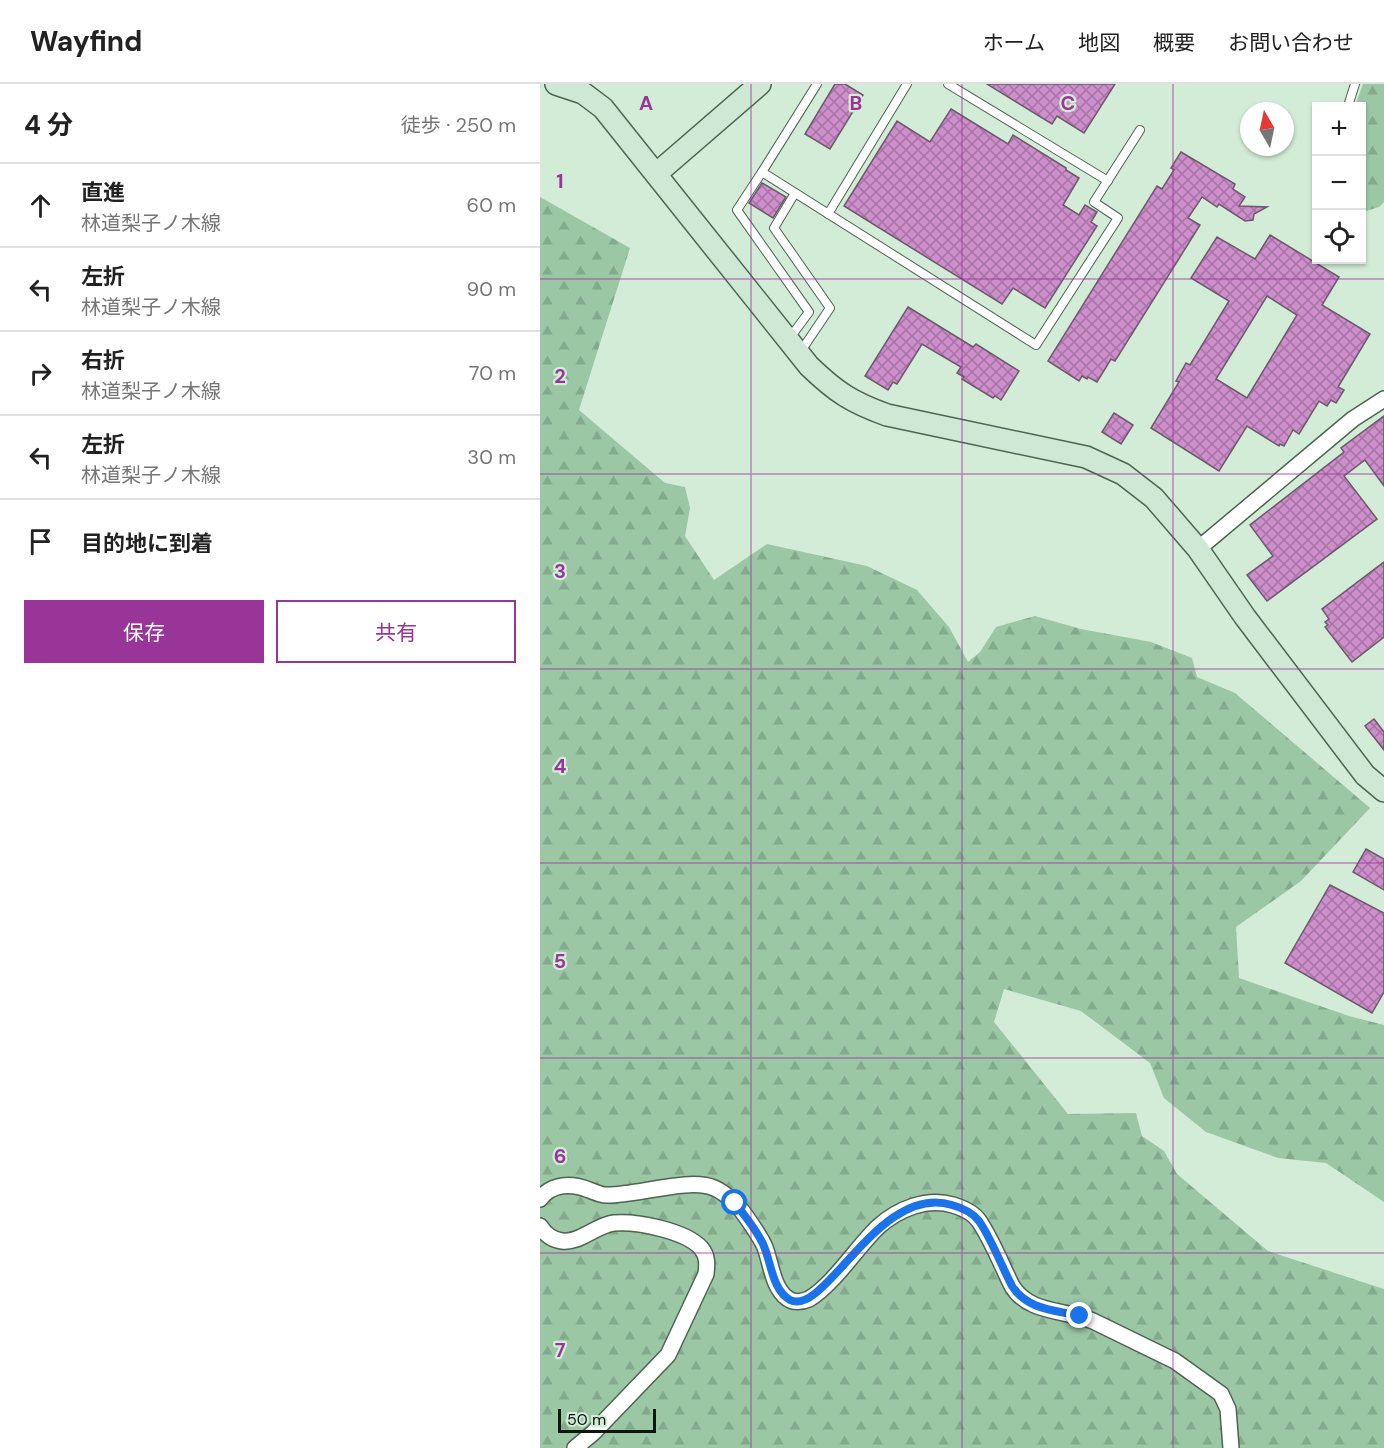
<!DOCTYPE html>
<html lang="ja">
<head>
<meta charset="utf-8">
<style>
  :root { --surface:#fff; --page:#f6f6f6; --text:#222; --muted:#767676; --line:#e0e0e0; --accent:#993499 }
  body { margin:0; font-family:"DM Sans","Noto Sans JP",sans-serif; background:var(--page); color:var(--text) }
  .controls { position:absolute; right:18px; top:18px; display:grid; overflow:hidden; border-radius:0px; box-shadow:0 2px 4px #0004 }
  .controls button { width:54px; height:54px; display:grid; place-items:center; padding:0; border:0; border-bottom:2px solid var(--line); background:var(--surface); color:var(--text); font:30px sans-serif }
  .compass { position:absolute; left:700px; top:18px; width:54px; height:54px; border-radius:50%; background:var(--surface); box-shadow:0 2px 4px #0004; rotate:351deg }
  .scale { position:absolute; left:18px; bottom:15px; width:98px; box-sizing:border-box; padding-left:6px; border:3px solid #0d1710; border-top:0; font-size:16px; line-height:21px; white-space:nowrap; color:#0d1710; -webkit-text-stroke:4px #d2ecd7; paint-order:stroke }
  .stop { position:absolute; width:18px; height:18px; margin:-14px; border:4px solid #1a73e8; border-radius:50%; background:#fff }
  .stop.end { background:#1a73e8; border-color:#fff; box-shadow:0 2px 6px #0008 }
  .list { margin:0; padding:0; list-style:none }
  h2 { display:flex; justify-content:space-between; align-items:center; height:78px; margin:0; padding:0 24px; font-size:26px }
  h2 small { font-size:20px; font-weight:400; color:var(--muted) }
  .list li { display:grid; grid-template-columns:39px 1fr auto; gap:18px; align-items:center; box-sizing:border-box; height:84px; padding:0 24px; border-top:2px solid var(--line) }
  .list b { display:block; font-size:22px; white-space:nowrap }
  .list p { margin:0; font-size:20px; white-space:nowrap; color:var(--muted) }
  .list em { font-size:20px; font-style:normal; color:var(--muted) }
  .actions { display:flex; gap:12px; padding:18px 24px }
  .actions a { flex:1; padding:14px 0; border:2px solid var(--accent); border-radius:0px; text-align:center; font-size:21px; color:var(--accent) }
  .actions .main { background:var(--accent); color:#fff }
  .icon { flex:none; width:33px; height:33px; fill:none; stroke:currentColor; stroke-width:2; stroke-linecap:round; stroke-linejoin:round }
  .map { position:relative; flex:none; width:844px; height:1364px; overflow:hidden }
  header { display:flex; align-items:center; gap:36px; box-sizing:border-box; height:84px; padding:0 30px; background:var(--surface); border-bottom:2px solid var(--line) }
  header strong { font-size:28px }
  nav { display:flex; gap:33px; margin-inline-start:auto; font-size:21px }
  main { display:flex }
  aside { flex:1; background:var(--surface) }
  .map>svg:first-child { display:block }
</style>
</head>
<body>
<header>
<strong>Wayfind</strong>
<nav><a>ホーム</a><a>地図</a><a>概要</a><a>お問い合わせ</a></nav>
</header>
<main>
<aside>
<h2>4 分<small>徒歩 · 250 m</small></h2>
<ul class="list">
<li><svg class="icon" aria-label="ahead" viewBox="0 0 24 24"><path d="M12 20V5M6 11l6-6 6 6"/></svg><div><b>直進</b><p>林道梨子ノ木線</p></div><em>60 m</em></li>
<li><svg class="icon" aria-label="left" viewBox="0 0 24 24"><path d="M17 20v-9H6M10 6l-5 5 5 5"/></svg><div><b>左折</b><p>林道梨子ノ木線</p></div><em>90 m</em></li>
<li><svg class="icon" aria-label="right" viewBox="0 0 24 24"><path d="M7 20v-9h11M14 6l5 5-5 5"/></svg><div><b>右折</b><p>林道梨子ノ木線</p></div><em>70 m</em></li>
<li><svg class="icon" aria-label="left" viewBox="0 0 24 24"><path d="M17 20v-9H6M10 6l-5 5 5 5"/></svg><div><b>左折</b><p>林道梨子ノ木線</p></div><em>30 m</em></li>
<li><svg class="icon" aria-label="arrive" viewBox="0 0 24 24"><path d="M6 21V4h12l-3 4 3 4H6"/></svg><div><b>目的地に到着</b></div></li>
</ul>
<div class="actions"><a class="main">保存</a><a>共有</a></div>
</aside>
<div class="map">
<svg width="844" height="1364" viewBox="0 0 844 1364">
  <defs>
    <pattern id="forest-firs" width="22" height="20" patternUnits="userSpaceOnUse" patternTransform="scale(1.5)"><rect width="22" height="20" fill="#9bc7a5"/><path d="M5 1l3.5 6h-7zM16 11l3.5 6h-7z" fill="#84aa8d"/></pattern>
    <pattern id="building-cross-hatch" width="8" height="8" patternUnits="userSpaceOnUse" patternTransform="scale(1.5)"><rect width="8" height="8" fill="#cd8ecb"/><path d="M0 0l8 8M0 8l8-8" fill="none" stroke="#a573a3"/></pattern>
  </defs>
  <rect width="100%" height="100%" fill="#d2ecd7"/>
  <g fill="url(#forest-firs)">
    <path d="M 823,0 L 844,0 L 844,118 L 839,123 L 823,128 L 822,22 L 815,22 Z"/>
    <path d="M 0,113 L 90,164 L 39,326 L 125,399 L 145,403 L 150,424 L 145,452 L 174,496 L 227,460 L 327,482 L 377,506 L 409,543 L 428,578 L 440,568 L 456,543 L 495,532 L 541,545 L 611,558 L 652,574 L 657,593 L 695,609 L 830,724 L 761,797 L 696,843 L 699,894 L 809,932 L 844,941 L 844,1118 L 786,1079 L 738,1074 L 666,1048 L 624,1014 L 610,979 L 541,927 L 464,905 L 454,938 L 528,1030 L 596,1029 L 602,1052 L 624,1067 L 637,1090 L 728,1167 L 844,1205 L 844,1364 L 0,1364 Z"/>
  </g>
  <g fill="url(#building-cross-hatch)" stroke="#6d586c" stroke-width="1.5" fill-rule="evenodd">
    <path d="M 295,0 L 305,0 L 323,11 L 290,65 L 265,50 Z"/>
    <path d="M 447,0 L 575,0 L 544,49 L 517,32 L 512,40 Z"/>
    <path d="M 411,25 L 468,60 L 473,51 L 526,84 L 526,86 L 539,94 L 523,121 L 539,131 L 545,121 L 557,128 L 551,138 L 557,142 L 505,224 L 473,204 L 462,220 L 304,122 L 357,37 L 390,58 Z"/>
    <path d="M 641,68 L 695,100 L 693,105 L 705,113 L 699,122 L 727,123 L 714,130 L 713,136 L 705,137 L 679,120 L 677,123 L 662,113 L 648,134 L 660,141 L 575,277 L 571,275 L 557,298 L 548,293 L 547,295 L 542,292 L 539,297 L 508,277 L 617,102 L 622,105 L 634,86 L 631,84 Z"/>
    <path d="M 222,99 L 246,113 L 233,134 L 209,119 Z"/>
    <path d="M 730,151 L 799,193 L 782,221 L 830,250 L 798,303 L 804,306 L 796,319 L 791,316 L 787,322 L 779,317 L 759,350 L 753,346 L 744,362 L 740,360 L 739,362 L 707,342 L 679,387 L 611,344 L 639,298 L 636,297 L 646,279 L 650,281 L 689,217 L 651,194 L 677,153 L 715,175 ZM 727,212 L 757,231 L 707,314 L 676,295 Z"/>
    <path d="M 368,223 L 433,263 L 436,260 L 479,287 L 461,316 L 455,312 L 453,314 L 422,295 L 424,293 L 417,289 L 421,283 L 382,260 L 357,300 L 353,298 L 348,306 L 325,292 Z"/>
    <path d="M 574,329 L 593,341 L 581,360 L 562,348 Z"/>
    <path d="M 844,332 L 844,402 L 825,376 L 804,392 L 837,435 L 727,517 L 707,491 L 733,472 L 710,441 L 804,368 L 801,364 Z"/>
    <path d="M 844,478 L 844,553 L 812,578 L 785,543 L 788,541 L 785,538 L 789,535 L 782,525 Z"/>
    <path d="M 834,635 L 844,648 L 844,666 L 825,642 Z"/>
    <path d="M 826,765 L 844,775 L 844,806 L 813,788 Z"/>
    <path d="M 790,801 L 844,829 L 844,908 L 832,929 L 745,879 Z"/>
  </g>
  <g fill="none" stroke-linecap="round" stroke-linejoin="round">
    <g stroke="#4d6452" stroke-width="10">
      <g id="lane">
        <path d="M 277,0 L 222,88 L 496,261 L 578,134 L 554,118 L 600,46"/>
        <path d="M 408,0 L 568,97"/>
        <path d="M 808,22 L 815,0"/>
        <path d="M 222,88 L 197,126 L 269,228 L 249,255"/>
        <path d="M 255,109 L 234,144 L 290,224 L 261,267"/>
        <path d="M 288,130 L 367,0"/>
      </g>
    </g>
    <g stroke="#4d6452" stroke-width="18">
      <g id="street">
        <path d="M 658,465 L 813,335 L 844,315"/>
        <path d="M 0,1115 C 12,1099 32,1099 49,1106 C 55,1108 60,1111 66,1111 C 95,1112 150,1093 174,1104 C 185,1108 195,1119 202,1127 C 210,1138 218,1149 224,1161 C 231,1177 232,1203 247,1214 C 253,1219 262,1218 269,1215 C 294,1200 317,1163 338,1143 C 358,1125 387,1113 413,1121 C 423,1124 433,1128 439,1137 C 452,1156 462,1182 472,1202 C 489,1230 524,1225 553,1237 L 635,1277 L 681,1310 L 688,1325 L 691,1364"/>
        <path d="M 0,1142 C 5,1150 13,1156 22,1157 C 41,1159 56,1141 74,1139 C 97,1137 146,1147 161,1164 C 168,1172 167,1181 166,1190 L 128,1271 L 53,1349 L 35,1364"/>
      </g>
    </g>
    <g stroke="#4d6452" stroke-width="24">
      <g id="secondary">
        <path d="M 16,0 L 43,9 L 63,24 L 269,282 C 296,308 311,318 347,331 L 546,373 L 583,390 L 614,414 L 658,465 L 705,533 L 825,691 L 844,707"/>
        <path d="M 116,90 L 220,0"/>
      </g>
    </g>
    <use href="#lane" stroke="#fff" stroke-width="8"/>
    <use href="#street" stroke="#fff" stroke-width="15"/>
    <use href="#secondary" stroke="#cfe8d6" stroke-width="21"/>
  </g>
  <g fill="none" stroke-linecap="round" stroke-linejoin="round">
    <path stroke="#1a73e8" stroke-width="8" d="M 195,1119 C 205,1132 216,1145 223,1160 C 231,1177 232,1206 250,1216 C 285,1234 339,1098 412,1121 C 423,1124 432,1128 439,1137 C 451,1154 462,1183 472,1202 C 487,1226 515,1226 540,1232"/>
  </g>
  <path fill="none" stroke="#993499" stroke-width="1.5" stroke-opacity="0.55" d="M 211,0 L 211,1364M 422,0 L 422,1364M 633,0 L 633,1364M 0,195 L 844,195M 0,390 L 844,390M 0,585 L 844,585M 0,779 L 844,779M 0,974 L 844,974M 0,1169 L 844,1169"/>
  <g font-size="20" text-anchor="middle" font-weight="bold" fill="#993499" stroke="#d2ecd7" stroke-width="4.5" stroke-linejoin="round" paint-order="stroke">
    <text x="106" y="26">A</text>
    <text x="316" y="26">B</text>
    <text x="528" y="26">C</text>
    <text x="20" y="104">1</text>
    <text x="20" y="299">2</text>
    <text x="20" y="494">3</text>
    <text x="20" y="689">4</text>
    <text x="20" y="884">5</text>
    <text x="20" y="1079">6</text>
    <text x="20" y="1273">7</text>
  </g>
</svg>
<div class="controls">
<button>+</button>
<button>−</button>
<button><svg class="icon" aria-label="locate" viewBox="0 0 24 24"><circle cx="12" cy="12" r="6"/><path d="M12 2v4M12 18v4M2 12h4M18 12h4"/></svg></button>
</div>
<svg class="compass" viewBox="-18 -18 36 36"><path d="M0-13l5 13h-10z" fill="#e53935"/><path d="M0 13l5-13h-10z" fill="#767676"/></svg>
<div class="scale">50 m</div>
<div class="stop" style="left:195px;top:1119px"></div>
<div class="stop end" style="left:540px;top:1232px"></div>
</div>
</main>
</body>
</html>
